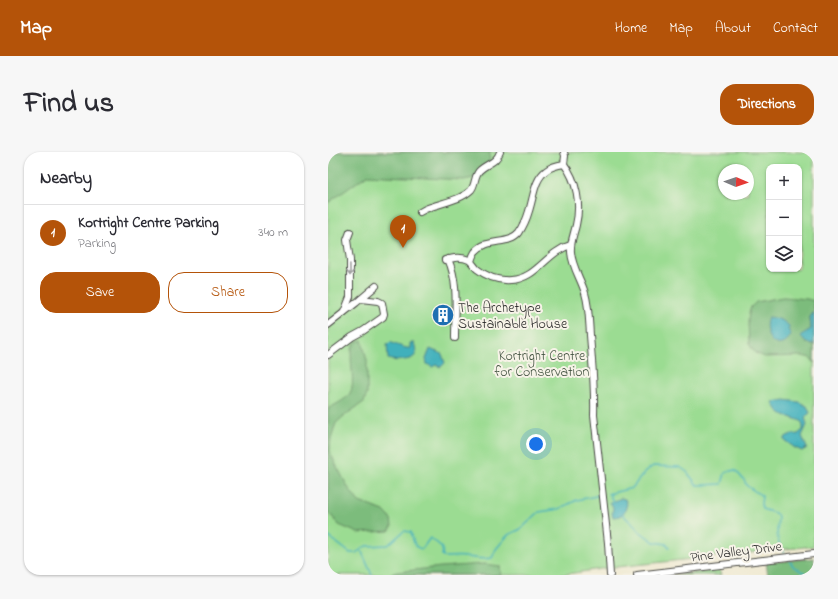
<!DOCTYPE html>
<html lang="en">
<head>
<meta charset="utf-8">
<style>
  :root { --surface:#fff; --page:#f7f7f7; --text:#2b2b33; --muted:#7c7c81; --line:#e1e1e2; --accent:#b45309 }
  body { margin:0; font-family:"Indie Flower",sans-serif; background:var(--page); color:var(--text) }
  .controls { position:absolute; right:12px; top:12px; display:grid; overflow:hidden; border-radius:8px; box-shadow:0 1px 3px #0004 }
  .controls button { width:36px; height:36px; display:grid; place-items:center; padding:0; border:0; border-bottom:1px solid var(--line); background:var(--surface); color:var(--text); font:20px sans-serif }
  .compass { position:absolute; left:390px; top:12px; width:36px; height:36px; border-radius:50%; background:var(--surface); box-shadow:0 1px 3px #0004; rotate:92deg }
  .you { position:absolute; left:208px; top:292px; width:14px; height:14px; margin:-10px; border:3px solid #fff; border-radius:50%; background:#1a73e8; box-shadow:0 0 0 6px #1a73e833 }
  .badge { display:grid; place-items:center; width:26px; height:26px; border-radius:50%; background:var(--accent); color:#fff; font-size:13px; font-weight:700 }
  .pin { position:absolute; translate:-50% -33px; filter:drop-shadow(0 1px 2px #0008) }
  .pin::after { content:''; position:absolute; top:21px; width:14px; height:12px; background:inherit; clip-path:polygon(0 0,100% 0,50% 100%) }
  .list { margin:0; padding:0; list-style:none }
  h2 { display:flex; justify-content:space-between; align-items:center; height:52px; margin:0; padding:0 16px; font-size:17px }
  h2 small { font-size:13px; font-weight:400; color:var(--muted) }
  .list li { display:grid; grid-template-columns:26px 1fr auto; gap:12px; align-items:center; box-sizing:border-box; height:56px; padding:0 16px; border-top:1px solid var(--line) }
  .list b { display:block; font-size:15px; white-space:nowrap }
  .list p { margin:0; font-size:13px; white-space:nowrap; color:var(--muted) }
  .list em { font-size:13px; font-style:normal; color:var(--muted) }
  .actions { display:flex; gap:8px; padding:12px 16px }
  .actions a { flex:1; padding:9px 0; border:1px solid var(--accent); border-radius:16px; text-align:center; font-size:14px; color:var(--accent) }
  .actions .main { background:var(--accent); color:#fff }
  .icon { flex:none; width:22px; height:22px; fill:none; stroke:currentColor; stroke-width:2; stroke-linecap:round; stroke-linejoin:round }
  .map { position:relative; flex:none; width:486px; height:423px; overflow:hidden; border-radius:16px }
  header { display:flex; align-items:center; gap:24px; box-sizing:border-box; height:56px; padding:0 20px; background:var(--accent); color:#fff }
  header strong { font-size:19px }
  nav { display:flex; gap:22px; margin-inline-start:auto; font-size:14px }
  .intro { display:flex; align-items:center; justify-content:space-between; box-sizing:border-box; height:96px; padding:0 24px }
  h1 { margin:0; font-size:28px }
  .button { padding:10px 18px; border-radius:16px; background:var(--accent); color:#fff; font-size:14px; font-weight:700 }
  main { display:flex; gap:24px; padding:0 24px }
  aside { flex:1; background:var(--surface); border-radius:16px; box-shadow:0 1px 3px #0004 }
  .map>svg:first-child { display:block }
</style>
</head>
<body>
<header>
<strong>Map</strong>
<nav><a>Home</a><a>Map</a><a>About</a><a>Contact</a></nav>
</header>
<div class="intro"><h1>Find us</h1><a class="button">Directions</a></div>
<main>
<aside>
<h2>Nearby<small></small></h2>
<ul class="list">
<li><span class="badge">1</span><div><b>Kortright Centre Parking</b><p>Parking</p></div><em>340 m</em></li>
</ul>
<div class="actions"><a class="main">Save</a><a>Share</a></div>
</aside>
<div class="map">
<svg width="486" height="423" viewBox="0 0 486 423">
  <rect width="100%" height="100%" fill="#f7f3e8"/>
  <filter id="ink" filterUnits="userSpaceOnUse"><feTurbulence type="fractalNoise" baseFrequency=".025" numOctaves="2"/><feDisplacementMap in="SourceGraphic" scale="8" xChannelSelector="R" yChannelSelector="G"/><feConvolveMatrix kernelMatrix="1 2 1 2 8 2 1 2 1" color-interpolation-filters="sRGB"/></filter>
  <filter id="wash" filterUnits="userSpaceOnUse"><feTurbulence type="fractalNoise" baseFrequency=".012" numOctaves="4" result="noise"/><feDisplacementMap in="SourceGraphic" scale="16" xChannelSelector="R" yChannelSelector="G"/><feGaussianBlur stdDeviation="0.9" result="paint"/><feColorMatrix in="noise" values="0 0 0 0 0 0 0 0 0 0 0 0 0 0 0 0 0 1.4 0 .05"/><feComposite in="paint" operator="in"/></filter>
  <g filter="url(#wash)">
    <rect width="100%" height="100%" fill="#efe9d0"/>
    <g fill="#9bdc92" stroke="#63845e" fill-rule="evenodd">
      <path d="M 0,0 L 486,0 L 486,394 L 279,416 L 233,423 L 0,423 ZM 441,15 L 471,15 L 471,117 L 441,117 ZM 396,18 L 420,18 L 420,42 L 396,42 Z"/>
      <path d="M 391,418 L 393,423 L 345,423 Z"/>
    </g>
    <g fill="#7cbc7c" stroke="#547454">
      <path d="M 0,0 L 162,0 L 161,12 L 155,24 L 136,28 L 39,23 L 0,51 Z"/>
      <path d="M 455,145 L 479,147 L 486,149 L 486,161 L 482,165 L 483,177 L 478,191 L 486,192 L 486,211 L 483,206 L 474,204 L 437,205 L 427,201 L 421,192 L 420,168 L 422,156 L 428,150 Z"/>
      <path d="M 34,188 L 39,209 L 39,242 L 36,250 L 16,264 L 8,271 L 3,286 L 2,299 L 7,311 L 21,337 L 31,350 L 56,359 L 63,367 L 64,375 L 61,379 L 30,381 L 11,373 L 2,362 L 0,362 L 0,257 C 6,253 17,248 21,243 C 30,230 18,205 26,192 C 28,189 31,189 34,188 Z"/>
      <path d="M 486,406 L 486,423 L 440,423 L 438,411 Z"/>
      <path d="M 156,412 L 172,414 L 173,423 L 60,423 L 69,420 L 113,415 Z"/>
    </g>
    <g fill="#41b0bc" stroke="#366e74">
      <path d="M 485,161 L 486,161 L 486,192 C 479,191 475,190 473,183 L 483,177 L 482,165 Z"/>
      <path d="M 440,165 C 449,166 456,168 462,175 L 460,177 L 463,183 C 449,206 433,182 440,165 Z"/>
      <path d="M 62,190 C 67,192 78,197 82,196 L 82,191 L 86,191 C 90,202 88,207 76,208 C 70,209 66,209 60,207 L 59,193 Z"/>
      <path d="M 102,197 L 114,202 L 117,211 L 113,215 L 108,213 L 104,215 L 99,212 L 98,207 Z"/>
      <path d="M 457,248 L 471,250 L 479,254 L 482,261 L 477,265 L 479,273 L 474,284 L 479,296 L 474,299 L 467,296 L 456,288 L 456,286 L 461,283 L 470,282 L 475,278 C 475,274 475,272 473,269 C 460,264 450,264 445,250 Z"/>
      <path d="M 293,346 L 297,347 L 299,352 C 297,360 295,365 285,365 L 284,361 L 285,356 L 282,351 Z"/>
    </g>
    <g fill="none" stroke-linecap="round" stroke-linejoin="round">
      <g stroke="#41b0bc" stroke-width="1.5">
        <path d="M 282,341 L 283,346 L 286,350"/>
        <path d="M 280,342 L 304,336 L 317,320 L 325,314 L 352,315 L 359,320 L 369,333 L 375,333 L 394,332 L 397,321 L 406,318 L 408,319 L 416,328 L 419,334 L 434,344 L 433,352 L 434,357 L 447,361 L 450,365 C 449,380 447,389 457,402"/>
        <path d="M 294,361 L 296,364 L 306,373 L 311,379 L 326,390 L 339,392 L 341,395"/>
        <path d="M 0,384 L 22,401 L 28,401 L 38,394 L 60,393 L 76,379 L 83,380 C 85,387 85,396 94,397 L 102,386 C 108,391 117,394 114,403 L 116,405 C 123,405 131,404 138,405 C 148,406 155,408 164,406 L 168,397 L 180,383 L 193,377 L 211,360 L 231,357 L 249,348 L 273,343"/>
        <path d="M 33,398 L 44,423"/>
        <path d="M 462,409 L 465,414 L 480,423"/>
      </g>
    </g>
  </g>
  <g filter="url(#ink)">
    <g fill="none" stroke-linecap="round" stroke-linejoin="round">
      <g stroke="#484844" stroke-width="8">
        <g id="minor">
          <path d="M 236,0 L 237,4 L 236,12 C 249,29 253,52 248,73 C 246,82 242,91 243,100 C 244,115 253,127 257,141 C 261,154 261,169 262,183 C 264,210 267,236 266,263 L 280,391 L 282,423"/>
          <path d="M 92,60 C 95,58 99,56 103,55 C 116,50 133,48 143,38 C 148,32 146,23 152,18 C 160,11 168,11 172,0"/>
          <path d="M 120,107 C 131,131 127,160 127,186"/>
          <path d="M 117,108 C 125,106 133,104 141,108 C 144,110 146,114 149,117 C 159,125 170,129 183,128 C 209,127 219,99 243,93"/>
          <path d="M 143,109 C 144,106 145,103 147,100 C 159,85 181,94 191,81 C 195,75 199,66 201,59 C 206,44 206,27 219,18 C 224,14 230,13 236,12"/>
          <path d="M 16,160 L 22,145 L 22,108 L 19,88 L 22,80"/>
          <path d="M 0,173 L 28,151 L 48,134"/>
          <path d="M 0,203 L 24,185 L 35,179 L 55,165 L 56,162 L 54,151 L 50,149 L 33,147"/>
          <path d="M 309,423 L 486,402"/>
        </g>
      </g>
      <use href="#minor" stroke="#fff" stroke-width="6"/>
    </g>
    <defs><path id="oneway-shaft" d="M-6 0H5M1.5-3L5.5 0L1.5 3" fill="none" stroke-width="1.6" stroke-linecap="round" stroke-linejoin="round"/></defs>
    <use stroke="#a0a0a0" href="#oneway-shaft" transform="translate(22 118) rotate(89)"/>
  </g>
  <defs>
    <g id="building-disc" transform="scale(1.15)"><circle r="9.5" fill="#1f6fb2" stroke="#f7f3e8"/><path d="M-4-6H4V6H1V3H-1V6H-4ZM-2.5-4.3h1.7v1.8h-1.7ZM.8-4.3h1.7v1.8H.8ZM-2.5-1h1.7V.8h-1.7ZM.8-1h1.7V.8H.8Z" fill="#fff"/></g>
  </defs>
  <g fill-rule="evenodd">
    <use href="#building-disc" x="115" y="163"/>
  </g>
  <g text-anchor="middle" stroke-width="4" stroke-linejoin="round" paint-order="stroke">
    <g font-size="14" fill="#2b2b2b" stroke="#f7f3e8" text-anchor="start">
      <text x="130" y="160">The Archetype<tspan x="130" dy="16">Sustainable House</tspan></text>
    </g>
    <g font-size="14" fill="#475745" stroke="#f7f3e8">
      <text x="214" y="208">Kortright Centre<tspan x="214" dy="16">for Conservation</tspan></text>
    </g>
    <g font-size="14" fill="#2b2b2b" stroke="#f7f3e8">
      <text transform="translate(408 399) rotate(-7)" y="5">Pine Valley Drive</text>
    </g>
  </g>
</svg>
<div class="controls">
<button>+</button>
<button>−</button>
<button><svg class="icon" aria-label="layers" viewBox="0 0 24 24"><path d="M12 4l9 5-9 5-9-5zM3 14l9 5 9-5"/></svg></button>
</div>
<svg class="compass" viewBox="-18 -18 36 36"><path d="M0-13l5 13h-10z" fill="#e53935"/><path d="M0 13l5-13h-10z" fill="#7c7c81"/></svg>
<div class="you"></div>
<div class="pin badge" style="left:75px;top:96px">1</div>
</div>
</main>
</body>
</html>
